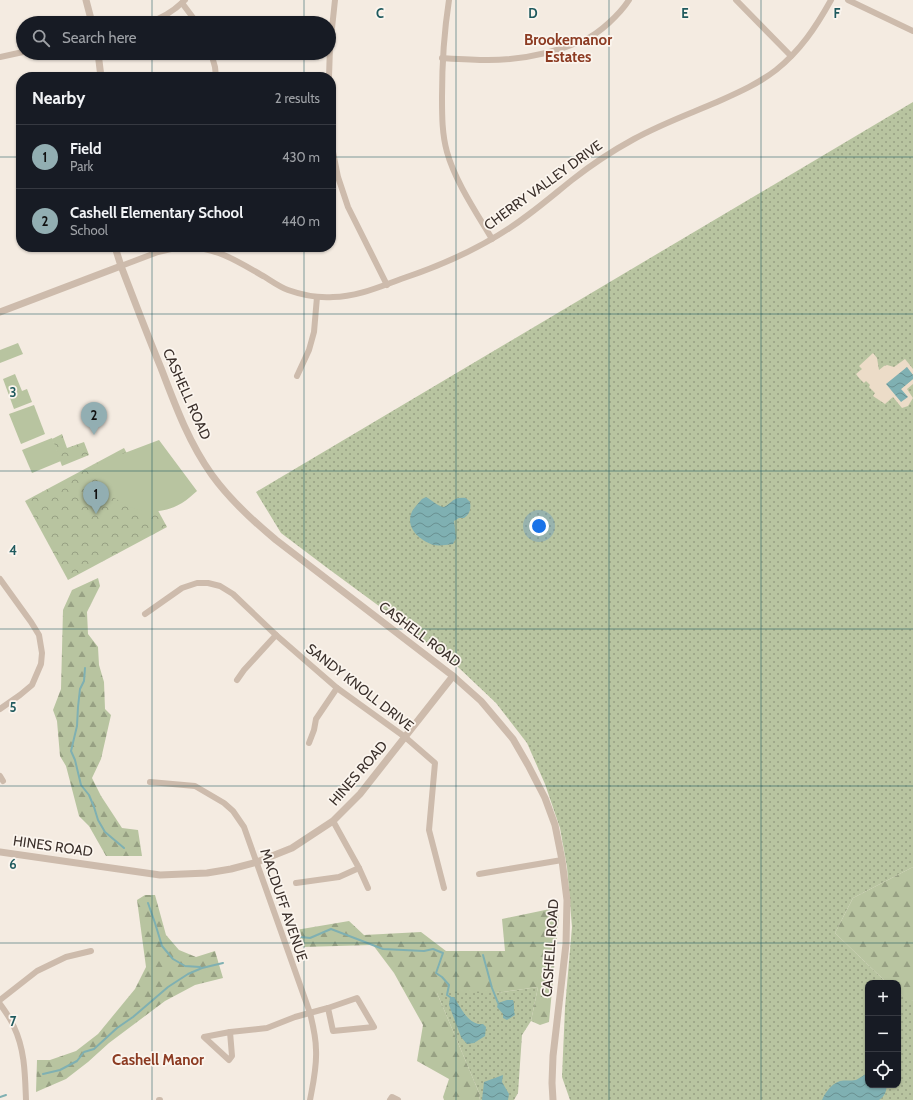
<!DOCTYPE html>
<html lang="en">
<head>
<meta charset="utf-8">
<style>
  :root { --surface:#171b24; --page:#242831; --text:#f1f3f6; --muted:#9ea1a6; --line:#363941; --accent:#92aeb2 }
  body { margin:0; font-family:Cabin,sans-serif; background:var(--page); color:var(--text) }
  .controls { position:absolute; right:12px; bottom:12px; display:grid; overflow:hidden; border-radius:8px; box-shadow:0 1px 3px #0004 }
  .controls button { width:36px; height:36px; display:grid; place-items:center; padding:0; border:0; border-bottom:1px solid var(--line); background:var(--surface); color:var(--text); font:20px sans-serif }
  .you { position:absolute; left:539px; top:526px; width:14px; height:14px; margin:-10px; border:3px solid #fff; border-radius:50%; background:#1a73e8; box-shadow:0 0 0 6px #1a73e833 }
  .badge { display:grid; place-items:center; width:26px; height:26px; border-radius:50%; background:var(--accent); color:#111; font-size:13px; font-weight:700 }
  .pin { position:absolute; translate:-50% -33px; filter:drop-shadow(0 1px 2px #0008) }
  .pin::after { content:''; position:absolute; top:21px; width:14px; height:12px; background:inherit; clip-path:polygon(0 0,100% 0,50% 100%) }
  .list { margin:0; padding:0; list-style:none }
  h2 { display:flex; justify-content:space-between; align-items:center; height:52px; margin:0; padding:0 16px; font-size:17px }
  h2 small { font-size:13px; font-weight:400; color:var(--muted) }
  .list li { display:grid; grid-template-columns:26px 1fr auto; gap:12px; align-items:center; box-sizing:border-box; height:64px; padding:0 16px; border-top:1px solid var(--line) }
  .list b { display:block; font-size:15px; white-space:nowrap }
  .list p { margin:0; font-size:13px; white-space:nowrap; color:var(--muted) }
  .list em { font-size:13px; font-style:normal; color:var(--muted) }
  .icon { flex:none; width:22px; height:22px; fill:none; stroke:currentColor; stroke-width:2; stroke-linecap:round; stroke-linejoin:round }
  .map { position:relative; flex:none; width:913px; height:1100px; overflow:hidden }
  .search { position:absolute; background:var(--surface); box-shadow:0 1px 3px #0004; left:16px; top:16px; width:320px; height:44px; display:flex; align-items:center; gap:10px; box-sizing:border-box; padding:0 14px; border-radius:22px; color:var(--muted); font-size:15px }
  .panel { position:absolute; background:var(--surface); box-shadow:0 1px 3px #0004; left:16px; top:72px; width:320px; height:180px; border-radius:16px }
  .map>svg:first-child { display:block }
</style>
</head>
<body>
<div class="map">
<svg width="913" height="1100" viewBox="0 0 913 1100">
  <defs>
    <pattern id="grass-dots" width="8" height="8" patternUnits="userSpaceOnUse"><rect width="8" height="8" fill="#b8c4a0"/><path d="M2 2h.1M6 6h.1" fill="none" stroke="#97a083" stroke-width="1.8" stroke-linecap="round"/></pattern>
    <pattern id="forest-firs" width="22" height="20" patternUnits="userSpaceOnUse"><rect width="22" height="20" fill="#b8c4a0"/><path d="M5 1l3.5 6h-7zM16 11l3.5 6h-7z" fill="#97a083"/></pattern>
    <pattern id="park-crowns" width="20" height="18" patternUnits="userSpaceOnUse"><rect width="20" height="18" fill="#b8c4a0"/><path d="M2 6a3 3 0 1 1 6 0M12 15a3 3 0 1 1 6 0" fill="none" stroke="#97a083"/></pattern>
    <pattern id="water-waves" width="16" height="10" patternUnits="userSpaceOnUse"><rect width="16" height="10" fill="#7fb0b2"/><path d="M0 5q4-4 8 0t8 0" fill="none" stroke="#699091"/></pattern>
  </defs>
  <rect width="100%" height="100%" fill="#f4ebe1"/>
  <g fill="url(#grass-dots)">
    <path d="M 913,102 L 913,867 L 853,898 L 835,933 L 887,983 L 868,983 L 868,1085 L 898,1085 L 898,992 L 910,1001 L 913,1000 L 913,1100 L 570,1100 L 562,1077 L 565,1008 L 572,927 L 567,867 L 560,828 L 545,784 L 527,743 L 496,703 L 458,667 L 402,623 L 326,567 L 281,533 L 256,492 Z"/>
    <path d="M 538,987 L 531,1021 L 522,1035 L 518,1093 L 514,1100 L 479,1100 L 480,1095 L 437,993 L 496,993 Z"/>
  </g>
  <g fill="url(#forest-firs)">
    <path d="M 98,578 L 100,586 L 87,612 L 88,634 L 98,647 L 99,665 L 104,682 L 105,709 L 111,715 L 101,759 L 92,778 L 101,796 L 122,828 L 138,830 L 142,856 L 106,856 L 89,826 L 79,816 L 66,766 L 60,756 L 57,721 L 53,710 L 61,689 L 63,610 L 72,590 Z"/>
    <path d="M 913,867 L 913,1000 L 910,1002 L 898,992 L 898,983 L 887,983 L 835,933 L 853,898 Z"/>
    <path d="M 145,895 L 155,895 L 166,935 L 179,950 L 196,957 L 215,951 L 223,978 L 195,985 L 165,1001 L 109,1043 L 88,1062 L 66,1079 L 36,1092 L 37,1060 L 50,1060 L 76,1051 L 98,1034 L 135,989 L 146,967 L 137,900 Z"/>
    <path d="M 550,909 L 559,916 L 549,1022 L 540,1025 L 531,1021 L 538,987 L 496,993 L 437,993 L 480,1095 L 479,1100 L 444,1100 L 443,1097 L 449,1079 L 417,1061 L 423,1025 L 394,973 L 373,945 L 302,947 L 290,931 L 349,921 L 364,935 L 421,932 L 446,951 L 505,951 L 502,919 Z"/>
  </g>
  <g fill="url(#park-crowns)">
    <path d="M 62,434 L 67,448 L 84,442 L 89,455 L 62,466 L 52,439 Z"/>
    <path d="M 124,448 L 167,527 L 68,580 L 25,501 Z"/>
  </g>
  <g fill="#b8c4a0">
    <path d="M 18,343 L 23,354 L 0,363 L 0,350 Z"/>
    <path d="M 15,374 L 22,391 L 27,389 L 32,402 L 14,409 L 3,379 Z"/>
    <path d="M 34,405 L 45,434 L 21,444 L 9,414 Z"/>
    <path d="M 52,438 L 61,461 L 32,473 L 22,450 Z"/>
    <path d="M 159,440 L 197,491 C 192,495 187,500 182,503 C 154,520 121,510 102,485 C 97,479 96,472 93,465 Z"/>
  </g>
  <path fill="#ecdcc8" d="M 873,353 L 877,358 L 879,370 L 884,366 L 887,365 L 894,367 L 905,359 L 913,369 L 913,375 L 906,367 L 901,389 L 913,379 L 913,384 L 907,389 L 913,398 L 908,406 L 902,408 L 893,397 L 885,404 L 873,396 L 875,393 L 869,387 L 870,385 L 866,381 L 864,383 L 859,378 L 856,374 L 862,369 L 859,366 Z"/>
  <g fill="url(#water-waves)">
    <path d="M 907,367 L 913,375 L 913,379 L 901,389 L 908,397 L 901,402 L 886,384 Z"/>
    <path d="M 426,497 C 432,500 437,506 444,507 C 454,502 452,497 466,498 L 470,502 C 471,509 470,514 464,518 L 459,518 L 454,521 L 456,538 L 453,544 C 446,545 440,546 434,545 C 421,541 406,529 411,514 C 413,508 418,504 422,499 Z"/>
    <path d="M 450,997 L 454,997 C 461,1008 469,1026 483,1024 L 486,1027 L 485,1036 L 474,1043 L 467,1044 L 461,1037 L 449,1005 Z"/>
    <path d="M 507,1000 L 513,1000 C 515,1005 513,1010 515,1015 L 507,1020 L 503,1018 L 503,1014 L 497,1007 L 498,1003 Z"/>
    <path d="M 867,1073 L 868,1073 L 868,1085 L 887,1085 C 886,1092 885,1096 879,1100 L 822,1100 C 825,1093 831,1084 840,1081 C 845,1080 850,1081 856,1080 C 860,1078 864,1075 867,1073 Z"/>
    <path d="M 503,1075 L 502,1082 L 509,1094 L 508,1100 L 482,1100 L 484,1082 Z"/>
  </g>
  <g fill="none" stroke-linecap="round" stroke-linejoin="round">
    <g stroke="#7fb0b2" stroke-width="2">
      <path d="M 85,668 L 84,681 L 80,689 L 78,707 L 77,726 L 71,751 L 75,760 L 81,785 L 89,795 L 94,807 L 98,820 L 105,832 L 124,848"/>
      <path d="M 148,903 L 155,923 L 162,946 L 173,959 L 185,966 L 200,967"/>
      <path d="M 301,937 L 310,938 L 331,929 L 383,949 L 424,951 L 433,949 L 443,953 L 436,973 L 442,977 L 449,985 L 447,995 L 450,997"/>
      <path d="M 483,955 L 492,988 L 498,1003"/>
      <path d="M 43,1074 L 60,1070 L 77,1061 L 84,1052 L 94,1049 L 117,1028 L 133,1017 L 168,987 L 188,974 L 202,968 L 223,963"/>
      <path d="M 0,1097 L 6,1095"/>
    </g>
    <g stroke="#cdbbac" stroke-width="6">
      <path d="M 449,0 C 444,32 442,65 442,97 C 442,116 442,134 447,152 C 455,181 476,212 492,239"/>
      <path d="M 736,0 L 791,56"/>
      <path d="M 848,0 L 913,31"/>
      <path d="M 182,3 L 197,23"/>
      <path d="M 147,23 C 161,19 175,10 185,0"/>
      <path d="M 211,53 L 215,67 L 216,77"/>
      <path d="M 0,57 L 23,52"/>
      <path d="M 442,58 C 458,59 473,60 488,60 C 520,60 554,53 584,40 C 599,34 620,14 629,0"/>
      <path d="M 329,77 L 330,47 L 335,0"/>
      <path d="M 331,142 L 338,177 L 348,207 L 387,285"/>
      <path d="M 190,247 C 220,249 240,263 265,277 C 273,282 280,287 288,290 C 302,295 318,298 333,297 C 356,297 379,287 401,279 C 446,264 490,244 528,215 C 543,204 557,192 572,180 C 591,165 612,151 634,139 C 661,124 689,114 717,102 C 737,93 758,84 776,70 C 800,51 816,27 831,0"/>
      <path d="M 121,266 L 158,252 L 171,249 L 188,247"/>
      <path d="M 297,376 L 309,350 L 314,332 L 317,297"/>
      <path d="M 0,579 L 31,622 L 39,635 L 42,653 L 41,664 L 32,685 L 20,695 L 0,709"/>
      <path d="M 145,614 L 182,588 L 197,583 L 208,583 L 220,586 L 233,594 L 276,635 L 337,688 L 405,737 L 435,763 L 429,830 L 444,888"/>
      <path d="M 237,680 L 244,670 L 276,635"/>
      <path d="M 309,743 L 314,730 L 316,719 L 337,688"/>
      <path d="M 0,776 L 3,781"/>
      <path d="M 150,782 L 195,786 L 224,803 L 233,811 L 244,827 L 310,1013 C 313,1025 316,1037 316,1050 C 317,1067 313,1084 310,1100"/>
      <path d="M 359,868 L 368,888"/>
      <path d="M 479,874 L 562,860"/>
      <path d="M 296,883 L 339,877 L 359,868 L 333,821"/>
      <path d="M 357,998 L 374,1027 L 333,1031 L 328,1008 Z"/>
      <path d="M 0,1000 L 37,971 L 66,957 L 91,951"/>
      <path d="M 0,1004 C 5,1011 11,1019 14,1027 C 25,1050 25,1075 26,1100"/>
      <path d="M 230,1032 L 267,1028 L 295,1017 L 328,1008"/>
      <path d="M 230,1032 L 232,1056 L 229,1060 L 204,1037 Z"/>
      <path d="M 159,1100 L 160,1100"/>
      <path d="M 390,1100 L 392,1097 L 398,1100"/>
    </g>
    <g stroke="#cdbbac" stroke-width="7">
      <path d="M 86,0 L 92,23"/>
      <path d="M 98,53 L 101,77"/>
      <path d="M 115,247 L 121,266 C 134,300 147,334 161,368 C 175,405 189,443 212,475 C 230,500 253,521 276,540 L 453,676 L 481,701 L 513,739 L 528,765 L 545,798 L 555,825 L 562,860 L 567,900 L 566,944 L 553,1056 L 552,1083 L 553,1100"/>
      <path d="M 0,312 L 121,266"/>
      <path d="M 0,852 L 160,875 L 207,873 L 231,869 L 257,862 L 292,848 L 333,821 L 360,794 L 453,676"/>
    </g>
  </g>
  <path fill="none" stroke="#1f5a5e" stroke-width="1" stroke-opacity="0.55" d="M 152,0 L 152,23M 304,0 L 304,23M 456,0 L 456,1100M 609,0 L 609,1100M 761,0 L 761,1100M 152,53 L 152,77M 304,53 L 304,77M 0,157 L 21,157M 331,157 L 913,157M 152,247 L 152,1100M 304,247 L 304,1100M 0,314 L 913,314M 0,471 L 913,471M 0,629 L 913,629M 0,786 L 913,786M 0,943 L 913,943"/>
  <g text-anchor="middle" stroke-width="3.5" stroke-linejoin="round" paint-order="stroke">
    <g font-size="14" fill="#3b302b" stroke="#fbf5ee">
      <text transform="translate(543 185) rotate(-36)" y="5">CHERRY VALLEY DRIVE</text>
      <text transform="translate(187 394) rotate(66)" y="5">CASHELL ROAD</text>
      <text transform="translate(420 634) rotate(37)" y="5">CASHELL ROAD</text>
      <text transform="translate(360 687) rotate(38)" y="5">SANDY KNOLL DRIVE</text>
      <text transform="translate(358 773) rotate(-49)" y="5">HINES ROAD</text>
      <text transform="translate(53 846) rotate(8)" y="5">HINES ROAD</text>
      <text transform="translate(284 905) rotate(71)" y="5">MACDUFF AVENUE</text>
      <text transform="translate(550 948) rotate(-86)" y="5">CASHELL ROAD</text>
    </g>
    <g font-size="15" font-weight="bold" fill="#8c3b22" stroke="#fbf5ee">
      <text x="568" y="45">Brookemanor<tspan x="568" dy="17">Estates</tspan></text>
      <text x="158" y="1065">Cashell Manor</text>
    </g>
  </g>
  <g font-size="13" text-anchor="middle" font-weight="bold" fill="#1f5a5e" stroke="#fbf5ee" stroke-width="3.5" stroke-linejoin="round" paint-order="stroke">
    <text x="380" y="18">C</text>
    <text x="533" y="18">D</text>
    <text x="685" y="18">E</text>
    <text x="837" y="18">F</text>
    <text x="13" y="397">3</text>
    <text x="13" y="555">4</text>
    <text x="13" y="712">5</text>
    <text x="13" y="869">6</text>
    <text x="13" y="1026">7</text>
  </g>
</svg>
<div class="controls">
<button>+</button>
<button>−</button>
<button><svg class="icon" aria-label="locate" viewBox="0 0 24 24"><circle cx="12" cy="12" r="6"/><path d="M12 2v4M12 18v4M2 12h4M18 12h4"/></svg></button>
</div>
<div class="you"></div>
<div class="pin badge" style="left:96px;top:514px">1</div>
<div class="pin badge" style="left:94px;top:435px">2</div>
<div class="search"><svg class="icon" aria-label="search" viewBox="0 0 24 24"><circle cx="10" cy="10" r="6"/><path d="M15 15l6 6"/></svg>Search here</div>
<section class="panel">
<h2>Nearby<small>2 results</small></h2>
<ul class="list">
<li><span class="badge">1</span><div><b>Field</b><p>Park</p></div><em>430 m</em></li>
<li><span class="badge">2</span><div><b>Cashell Elementary School</b><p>School</p></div><em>440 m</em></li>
</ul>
</section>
</div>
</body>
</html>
